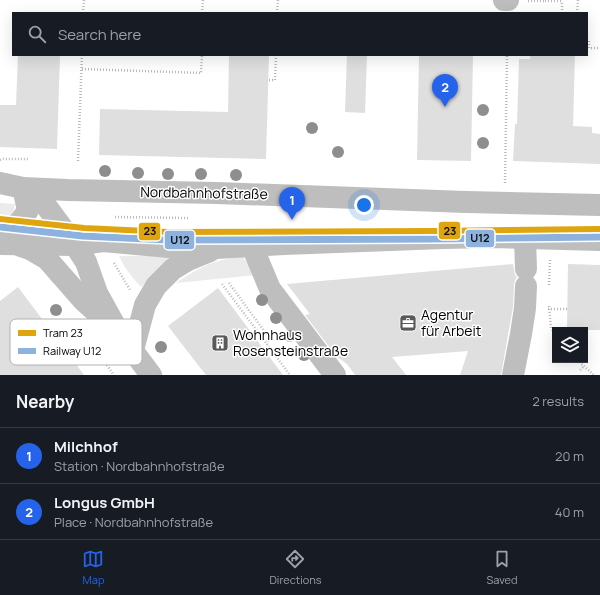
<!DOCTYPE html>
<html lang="en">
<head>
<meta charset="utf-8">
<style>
  :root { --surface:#171b24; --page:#20242c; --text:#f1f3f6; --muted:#9ea1a6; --line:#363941; --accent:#2563eb }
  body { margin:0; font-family:Manrope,sans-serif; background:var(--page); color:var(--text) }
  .controls { position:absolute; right:12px; bottom:12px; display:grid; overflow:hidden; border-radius:0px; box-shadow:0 4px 16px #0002 }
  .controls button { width:36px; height:36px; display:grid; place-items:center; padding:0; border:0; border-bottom:1px solid var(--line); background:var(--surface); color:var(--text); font:20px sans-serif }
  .you { position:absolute; left:364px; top:205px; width:14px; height:14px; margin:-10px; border:3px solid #fff; border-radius:50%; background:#1a73e8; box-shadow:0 0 0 6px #1a73e833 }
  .badge { display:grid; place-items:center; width:26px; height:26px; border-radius:50%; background:var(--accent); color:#fff; font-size:13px; font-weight:700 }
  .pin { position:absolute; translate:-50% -33px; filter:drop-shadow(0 1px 2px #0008) }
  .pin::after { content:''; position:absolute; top:21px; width:14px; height:12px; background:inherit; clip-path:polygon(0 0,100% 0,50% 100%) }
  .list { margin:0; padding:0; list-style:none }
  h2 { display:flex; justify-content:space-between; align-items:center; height:52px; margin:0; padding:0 16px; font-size:17px }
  h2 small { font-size:13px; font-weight:400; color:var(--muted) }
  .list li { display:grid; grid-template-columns:26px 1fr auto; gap:12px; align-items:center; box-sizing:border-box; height:56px; padding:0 16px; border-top:1px solid var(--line) }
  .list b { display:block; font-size:15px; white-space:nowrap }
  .list p { margin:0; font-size:13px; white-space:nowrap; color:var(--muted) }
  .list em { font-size:13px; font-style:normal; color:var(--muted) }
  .icon { flex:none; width:22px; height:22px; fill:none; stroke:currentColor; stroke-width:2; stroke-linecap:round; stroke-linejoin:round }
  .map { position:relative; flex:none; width:600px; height:375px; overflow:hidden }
  .search { position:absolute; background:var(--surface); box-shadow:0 4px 16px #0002; left:12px; right:12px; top:12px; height:44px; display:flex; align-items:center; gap:10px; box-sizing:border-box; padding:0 14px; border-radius:0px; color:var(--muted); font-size:15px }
  .sheet { height:164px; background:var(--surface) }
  nav { display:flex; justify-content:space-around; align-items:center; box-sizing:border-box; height:56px; border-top:1px solid var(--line); background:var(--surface); font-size:11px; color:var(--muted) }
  nav a { display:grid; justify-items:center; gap:2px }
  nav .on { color:var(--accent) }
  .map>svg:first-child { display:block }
</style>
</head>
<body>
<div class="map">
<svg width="600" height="375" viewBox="0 0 600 375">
  <rect width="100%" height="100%" fill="#fff"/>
  <g fill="#ebebeb">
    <path d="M 0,203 L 15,204 L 13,216 L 0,214 Z"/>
    <path d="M 183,255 L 150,278 L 141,287 C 132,277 125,269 119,256 Z"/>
    <path d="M 243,257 L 256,275 L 176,283 C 200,267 214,259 243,257 Z"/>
  </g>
  <g fill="#dfdfdf">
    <path d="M 18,55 L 60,55 L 57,149 L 0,147 L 0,105 L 16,105 Z"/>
    <path d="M 229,55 L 269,55 L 266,159 L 99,155 L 100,109 L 228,112 Z"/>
    <path d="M 347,55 L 367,55 L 365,113 L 345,112 Z"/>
    <path d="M 419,55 L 473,55 L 471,161 L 417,160 Z"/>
    <path d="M 530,55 L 575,55 L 573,126 L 592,127 L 592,133 L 600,134 L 600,164 L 513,161 L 515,124 L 517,124 L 519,59 L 530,59 Z"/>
    <path d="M 513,264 L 515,275 L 517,277 L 515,280 L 514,285 L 513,307 L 501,375 L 460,375 L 468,351 L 392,357 L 406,375 L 355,375 L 347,364 L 336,356 L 305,315 L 310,314 L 287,284 Z"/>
    <path d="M 568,264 L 600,265 L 600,330 L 567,330 Z"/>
    <path d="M 18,287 L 84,375 L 0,375 L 0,301 Z"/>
    <path d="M 218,288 L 283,375 L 206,375 L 198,365 L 168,326 Z"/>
  </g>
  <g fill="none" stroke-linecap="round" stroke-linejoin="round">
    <g stroke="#b9b9b9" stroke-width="2.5" stroke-dasharray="1 2" stroke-linecap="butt">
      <path d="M 528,1 L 545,1 L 545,0"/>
      <path d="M 545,1 L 562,1"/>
      <path d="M 83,13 L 84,0"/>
      <path d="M 202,13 L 203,0"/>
      <path d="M 277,13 L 278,0"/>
      <path d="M 562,13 L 562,2"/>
      <path d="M 577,13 L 578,0"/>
      <path d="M 587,40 L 589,40 L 589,48 L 600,48"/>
      <path d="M 82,69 L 201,73 L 202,55"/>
      <path d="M 269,80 L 275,80 L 276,55"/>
      <path d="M 0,160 L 3,159 L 28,159"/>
      <path d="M 78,161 L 82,55"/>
      <path d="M 505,183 L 507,55"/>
      <path d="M 115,217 L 189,218"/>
      <path d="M 114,263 L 130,290"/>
      <path d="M 229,283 L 270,339 L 266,343"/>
      <path d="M 222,284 L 290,375"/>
      <path d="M 549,285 L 550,260"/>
      <path d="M 549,306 L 551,328 L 555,334"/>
      <path d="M 548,309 L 567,309"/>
      <path d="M 80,329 L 114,375"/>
      <path d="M 577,360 L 594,375"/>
      <path d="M 580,370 L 584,366"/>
    </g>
    <g stroke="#bebebe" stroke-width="22">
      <path d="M 504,0 L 508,0"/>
      <path d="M 0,183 L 23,188 L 68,190 L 217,193 L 466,202 L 600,205"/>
      <path d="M 23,188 L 41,199 L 75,245 L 86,262 L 97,293 L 118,331 L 151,375"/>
      <path d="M 0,230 C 16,228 20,223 28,210 L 23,188"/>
      <path d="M 525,238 L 526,269"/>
      <path d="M 0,244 L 75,245 L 103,241 L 169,247 L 216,248 L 284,244 L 443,238 L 493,237 L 600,240"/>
      <path d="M 21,246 L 30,249 L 47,259 L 83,300 L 105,320"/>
      <path d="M 252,246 L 270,289 L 335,375"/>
      <path d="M 133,350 L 145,305 L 156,286 L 173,269 L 188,260 L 210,251"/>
      <path d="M 513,375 L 521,334 L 525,308 L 526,286"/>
    </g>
    <g stroke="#fff" stroke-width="10">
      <path id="rail-1" d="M 0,227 L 83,236 L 168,240 L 433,239 L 600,237"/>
    </g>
    <use href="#rail-1" stroke="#8cb2dd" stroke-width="7"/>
    <g stroke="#fff" stroke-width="9">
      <path id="tram-1" d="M 0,219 L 84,228 L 168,232 L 433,231 L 600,229"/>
    </g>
    <use href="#tram-1" stroke="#dfa50e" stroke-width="6"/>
  </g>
  <g fill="#8e8e8e">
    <circle cx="483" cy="110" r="6"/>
    <circle cx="312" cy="128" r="6"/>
    <circle cx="483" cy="143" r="6"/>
    <circle cx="338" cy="152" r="6"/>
    <circle cx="105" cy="171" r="6"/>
    <circle cx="138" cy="173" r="6"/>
    <circle cx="168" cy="174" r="6"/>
    <circle cx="201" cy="174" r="6"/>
    <circle cx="236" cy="175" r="6"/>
    <circle cx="262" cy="300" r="6"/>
    <circle cx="56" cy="310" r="6"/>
    <circle cx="276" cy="318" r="6"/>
    <circle cx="290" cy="336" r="6"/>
    <circle cx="161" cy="347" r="6"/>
    <circle cx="304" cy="355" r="6"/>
  </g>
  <defs>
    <g id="office-square" transform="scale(0.9)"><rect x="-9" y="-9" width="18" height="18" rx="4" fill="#595959" stroke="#fff"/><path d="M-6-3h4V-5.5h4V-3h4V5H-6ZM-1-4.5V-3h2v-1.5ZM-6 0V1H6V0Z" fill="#fff"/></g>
    <g id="building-square" transform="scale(0.9)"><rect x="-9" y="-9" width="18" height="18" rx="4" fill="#595959" stroke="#fff"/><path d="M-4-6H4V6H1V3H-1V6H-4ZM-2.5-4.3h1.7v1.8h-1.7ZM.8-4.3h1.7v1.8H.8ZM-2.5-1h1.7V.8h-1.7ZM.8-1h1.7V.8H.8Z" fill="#fff"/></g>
  </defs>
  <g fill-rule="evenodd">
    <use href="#office-square" x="408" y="323"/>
    <use href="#building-square" x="220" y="343"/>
  </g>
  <g text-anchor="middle" stroke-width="3" stroke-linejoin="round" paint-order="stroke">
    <g font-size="14" fill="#000" stroke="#fff">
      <text transform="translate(204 193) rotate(1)" y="5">Nordbahnhofstraße</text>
    </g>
    <g font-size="14" fill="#000" stroke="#fff" text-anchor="start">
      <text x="421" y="320">Agentur<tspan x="421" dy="16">für Arbeit</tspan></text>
      <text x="233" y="340">Wohnhaus<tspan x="233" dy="16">Rosensteinstraße</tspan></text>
    </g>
  </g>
  <rect x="10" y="319" width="132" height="46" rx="6" fill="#fff" stroke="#b2b2b2" stroke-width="1"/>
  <rect x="18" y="330" width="18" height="6" fill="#dfa50e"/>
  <rect x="18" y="348" width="18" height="6" fill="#8cb2dd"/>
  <g font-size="11" fill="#000">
    <text x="43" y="337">Tram 23</text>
    <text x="43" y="355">Railway U12</text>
  </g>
  <g stroke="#fff" stroke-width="1.5">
    <rect x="438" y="221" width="23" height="19" rx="4" fill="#dfa50e"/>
    <rect x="138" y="222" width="23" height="19" rx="4" fill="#dfa50e"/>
    <rect x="465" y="229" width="30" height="19" rx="4" fill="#8cb2dd"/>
    <rect x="164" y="230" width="31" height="20" rx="4" fill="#8cb2dd"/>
  </g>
  <g font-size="11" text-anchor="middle" font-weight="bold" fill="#111">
    <text x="450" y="235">23</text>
    <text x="150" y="235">23</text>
    <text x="480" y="242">U12</text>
    <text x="180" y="244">U12</text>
  </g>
</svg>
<div class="controls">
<button><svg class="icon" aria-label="layers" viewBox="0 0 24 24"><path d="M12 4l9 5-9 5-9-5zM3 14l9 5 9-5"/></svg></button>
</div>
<div class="you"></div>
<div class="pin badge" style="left:292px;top:220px">1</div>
<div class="pin badge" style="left:445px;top:107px">2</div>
<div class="search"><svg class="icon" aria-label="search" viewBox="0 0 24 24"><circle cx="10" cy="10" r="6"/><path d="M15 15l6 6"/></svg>Search here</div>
</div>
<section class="sheet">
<h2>Nearby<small>2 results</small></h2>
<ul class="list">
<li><span class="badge">1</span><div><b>Milchhof</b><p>Station · Nordbahnhofstraße</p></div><em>20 m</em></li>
<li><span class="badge">2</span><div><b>Longus GmbH</b><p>Place · Nordbahnhofstraße</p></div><em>40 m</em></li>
</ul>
</section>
<nav>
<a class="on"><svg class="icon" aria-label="map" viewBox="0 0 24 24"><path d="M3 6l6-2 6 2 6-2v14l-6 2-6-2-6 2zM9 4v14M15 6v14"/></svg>Map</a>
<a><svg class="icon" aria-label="directions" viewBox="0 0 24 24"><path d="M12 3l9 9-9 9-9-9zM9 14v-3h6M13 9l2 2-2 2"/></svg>Directions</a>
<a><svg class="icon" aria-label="saved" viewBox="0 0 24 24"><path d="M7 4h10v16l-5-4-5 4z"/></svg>Saved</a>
</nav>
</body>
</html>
